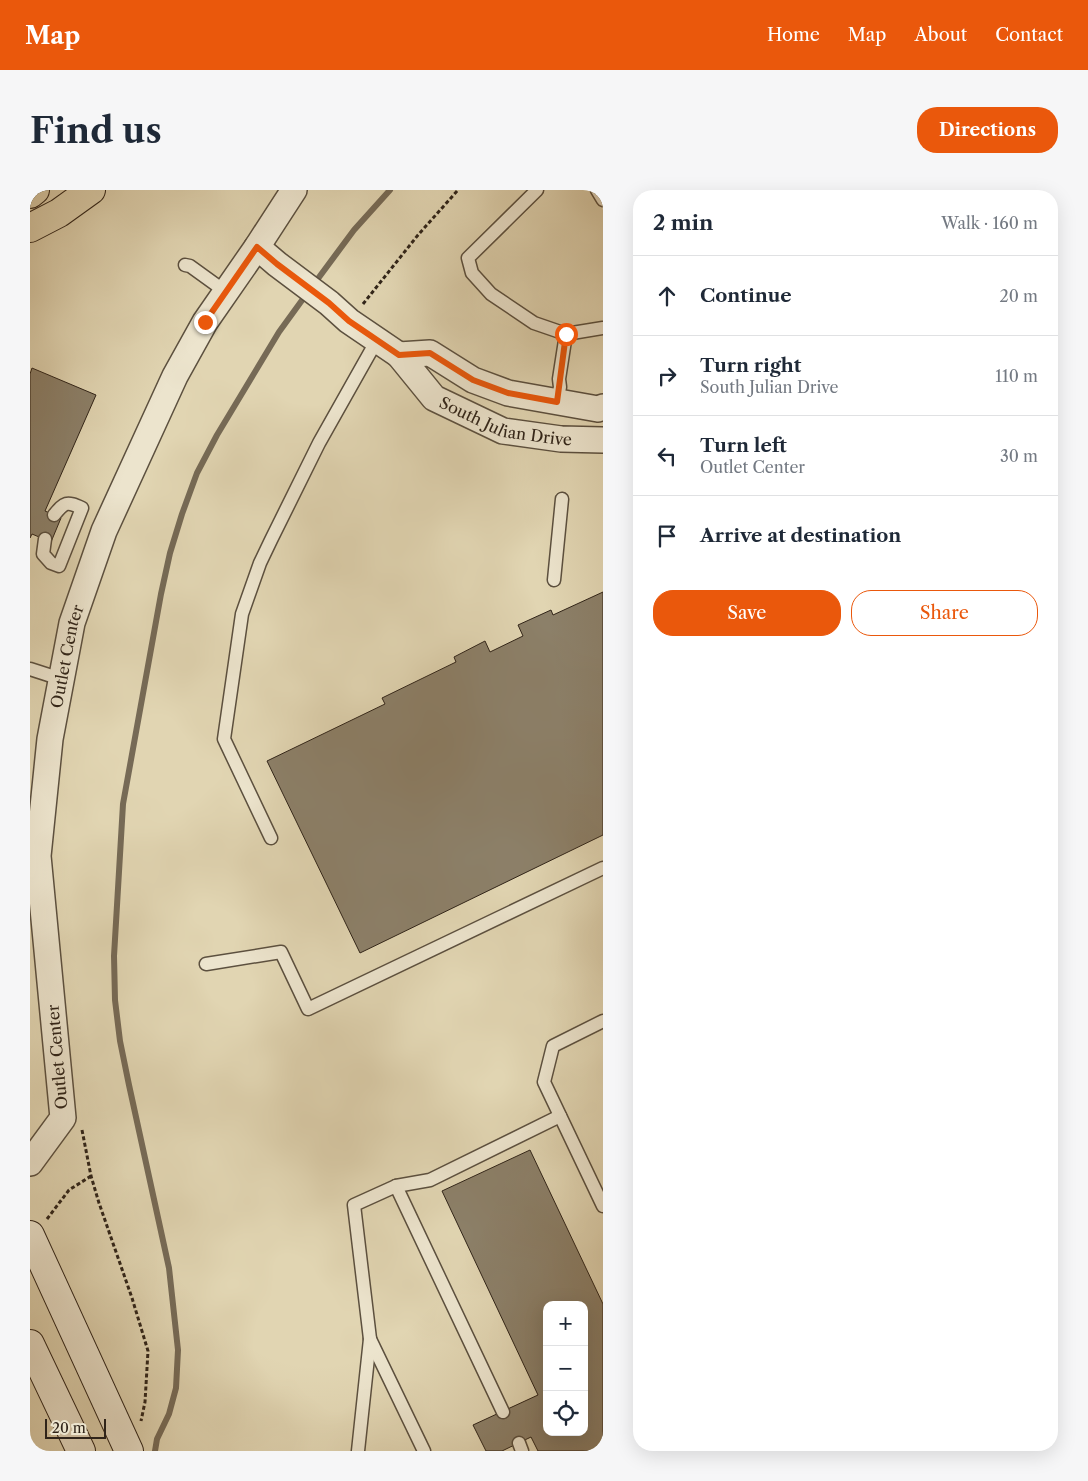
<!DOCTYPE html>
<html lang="en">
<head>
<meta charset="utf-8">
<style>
  :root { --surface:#fff; --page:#f6f6f7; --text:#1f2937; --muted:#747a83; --line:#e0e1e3; --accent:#ea580c }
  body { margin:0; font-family:"Libre Caslon Text",serif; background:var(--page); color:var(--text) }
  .controls { position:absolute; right:15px; bottom:15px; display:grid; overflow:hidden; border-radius:10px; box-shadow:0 5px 20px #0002 }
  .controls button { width:45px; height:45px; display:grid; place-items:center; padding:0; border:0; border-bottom:1px solid var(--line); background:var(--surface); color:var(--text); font:25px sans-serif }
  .scale { position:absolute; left:15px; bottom:12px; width:61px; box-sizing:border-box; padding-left:5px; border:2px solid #302419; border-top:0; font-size:14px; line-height:18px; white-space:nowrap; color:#302419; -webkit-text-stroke:4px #ece4cd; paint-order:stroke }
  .stop { position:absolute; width:15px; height:15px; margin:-11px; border:4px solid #ea580c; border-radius:50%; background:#fff }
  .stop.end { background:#ea580c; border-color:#fff; box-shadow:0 1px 5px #0008 }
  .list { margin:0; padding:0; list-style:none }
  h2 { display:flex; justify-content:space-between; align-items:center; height:65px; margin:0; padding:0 20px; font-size:21px }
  h2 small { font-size:16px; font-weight:400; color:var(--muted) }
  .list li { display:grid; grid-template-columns:32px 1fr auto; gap:15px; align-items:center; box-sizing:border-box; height:80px; padding:0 20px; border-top:1px solid var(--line) }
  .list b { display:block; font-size:19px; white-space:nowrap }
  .list p { margin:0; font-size:16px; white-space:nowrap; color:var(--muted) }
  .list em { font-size:16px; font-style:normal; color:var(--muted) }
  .actions { display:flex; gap:10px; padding:15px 20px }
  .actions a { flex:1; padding:11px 0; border:1px solid var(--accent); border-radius:20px; text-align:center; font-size:18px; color:var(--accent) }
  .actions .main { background:var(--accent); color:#fff }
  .icon { flex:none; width:28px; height:28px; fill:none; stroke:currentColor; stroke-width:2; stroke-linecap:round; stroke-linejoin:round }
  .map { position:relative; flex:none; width:573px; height:1261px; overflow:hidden; border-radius:20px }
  header { display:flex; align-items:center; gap:30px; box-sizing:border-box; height:70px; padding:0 25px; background:var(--accent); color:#fff }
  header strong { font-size:24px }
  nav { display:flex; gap:28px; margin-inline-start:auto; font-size:18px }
  .intro { display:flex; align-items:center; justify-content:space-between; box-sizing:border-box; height:120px; padding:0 30px }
  h1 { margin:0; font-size:35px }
  .button { padding:12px 22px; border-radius:20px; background:var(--accent); color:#fff; font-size:18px; font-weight:700 }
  main { display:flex; gap:30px; padding:0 30px }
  aside { flex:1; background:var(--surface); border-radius:20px; box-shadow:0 5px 20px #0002 }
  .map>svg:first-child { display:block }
</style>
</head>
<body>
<header>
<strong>Map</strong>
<nav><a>Home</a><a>Map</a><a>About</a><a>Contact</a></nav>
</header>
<div class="intro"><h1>Find us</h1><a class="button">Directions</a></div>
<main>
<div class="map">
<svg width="573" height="1261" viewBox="0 0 573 1261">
  <rect width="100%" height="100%" fill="#e1d5b2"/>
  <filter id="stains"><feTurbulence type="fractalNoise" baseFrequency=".004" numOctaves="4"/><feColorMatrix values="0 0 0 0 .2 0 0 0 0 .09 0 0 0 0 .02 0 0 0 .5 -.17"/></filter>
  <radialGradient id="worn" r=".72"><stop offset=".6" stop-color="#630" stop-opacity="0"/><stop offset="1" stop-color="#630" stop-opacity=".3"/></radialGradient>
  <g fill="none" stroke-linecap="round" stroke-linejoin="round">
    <g stroke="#766a56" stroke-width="6">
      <path d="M 284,94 L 324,40 L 360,0"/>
      <path d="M 125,1261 L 127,1249 L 139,1224 L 146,1198 L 148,1160 L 139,1078 L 99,895 L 90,851 L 85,810 L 84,766 L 93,614 L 131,404 L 140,363 L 152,324 L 167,283 L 187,245 L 249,142 L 278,102"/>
    </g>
  </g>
  <g fill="#8c8069" stroke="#302419" fill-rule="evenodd">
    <path d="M 2,178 L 66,205 L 15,321 L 31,328 L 21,352 L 2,344 L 0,348 L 0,184 Z"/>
    <path d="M 573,402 L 573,645 L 330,763 L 237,571 L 355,514 L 352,508 L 426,472 L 424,467 L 455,451 L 460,462 L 493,446 L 488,435 L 521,420 L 523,425 Z"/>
    <path d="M 500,960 L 573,1114 L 573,1261 L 508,1261 L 501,1247 L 472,1261 L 456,1261 L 443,1235 L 508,1205 L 412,1001 ZM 517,1115 L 554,1115 L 554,1242 L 517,1242 Z"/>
  </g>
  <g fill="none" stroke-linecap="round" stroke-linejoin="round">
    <g stroke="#5c503f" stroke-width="15">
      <g id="lane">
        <path d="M 507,0 L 438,68 L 442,83 L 461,104 L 504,133 L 536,144 L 573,138"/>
        <path d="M 567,0 L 573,10"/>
        <path d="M 155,75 L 160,76 L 196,102"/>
        <path d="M 527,212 L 530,197 L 529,189 L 536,144"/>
        <path d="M 15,349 L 13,364 L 21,373 L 29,376 L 52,318 C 36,311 35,312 24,325"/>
        <path d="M 524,390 L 532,309"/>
        <path d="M 0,479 L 31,489"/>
        <path d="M 241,648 L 194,549 L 212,424 L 230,373 L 241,350 L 289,253 L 347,150"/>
        <path d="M 176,774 L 251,762 L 278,819 L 573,678"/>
        <path d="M 573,831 L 523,856 L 514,892 L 573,1016"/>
        <path d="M 366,996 L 400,990 L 530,926"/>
        <path d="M 340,1149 L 394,1261"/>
        <path d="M 489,1253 L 492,1261"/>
        <path d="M 328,1261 L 340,1149 L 324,1015 L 366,996 L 473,1222"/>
      </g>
    </g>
    <g stroke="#5c503f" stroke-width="28">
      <g id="street">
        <path d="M 227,57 L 247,74 L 299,113 L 319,131 L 369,165"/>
        <path id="s1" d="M 573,217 L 568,219 L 478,203 L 443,190 L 400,163 L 369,165 L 404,208 L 473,241 L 531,249 L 573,250"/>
        <path id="s2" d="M 0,973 L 33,928 L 8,666 L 20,549 L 42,433 L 74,341 L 145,186 L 175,132 L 227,57 L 264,0"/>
      </g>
    </g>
    <g stroke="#302419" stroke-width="30">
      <g id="secondary">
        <path d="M 0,1045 L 99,1261"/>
        <path d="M 0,1154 L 51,1261"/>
      </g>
    </g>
    <g stroke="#302419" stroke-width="30">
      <g id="highway">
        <path d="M 0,4 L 5,0"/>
        <path d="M 0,38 L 29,23 L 61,0"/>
      </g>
    </g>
    <g stroke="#302419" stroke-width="3" stroke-dasharray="4 2.5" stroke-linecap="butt">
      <path d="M 333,114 L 388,45 L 428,0"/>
      <path d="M 52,940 L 61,986 L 69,1013 L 102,1108 L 118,1161 L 115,1212 L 111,1231"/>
      <path d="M 17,1029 L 39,1000 L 61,986"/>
    </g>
    <use href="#lane" stroke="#ece4cd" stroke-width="12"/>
    <use href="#street" stroke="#ece4cd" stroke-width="25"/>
    <use href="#secondary" stroke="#ece4cd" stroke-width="28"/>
    <use href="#highway" stroke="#e1d5b2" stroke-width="28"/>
  </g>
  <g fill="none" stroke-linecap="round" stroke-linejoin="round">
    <path stroke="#ea580c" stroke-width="6" d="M 175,132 L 227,57 L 247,74 L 299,113 L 319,131 L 369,165 L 400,163 L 443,190 L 478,203 L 527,212 L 536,144"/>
  </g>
  <g text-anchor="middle" stroke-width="4" stroke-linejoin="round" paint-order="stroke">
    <g font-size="16" fill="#302419" stroke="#ece4cd">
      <text dy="6" stroke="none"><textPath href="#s1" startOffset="348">South Julian Drive</textPath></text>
      <text dy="6" stroke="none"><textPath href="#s2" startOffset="521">Outlet Center</textPath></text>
      <text transform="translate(27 867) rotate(-95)" y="6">Outlet Center</text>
    </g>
  </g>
  <rect width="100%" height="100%" filter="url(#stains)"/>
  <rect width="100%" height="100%" fill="url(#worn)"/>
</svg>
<div class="controls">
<button>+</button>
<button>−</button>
<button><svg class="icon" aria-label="locate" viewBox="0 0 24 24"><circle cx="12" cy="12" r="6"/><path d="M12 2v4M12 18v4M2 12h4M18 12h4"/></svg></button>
</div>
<div class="scale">20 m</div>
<div class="stop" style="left:536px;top:144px"></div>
<div class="stop end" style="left:175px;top:132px"></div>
</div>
<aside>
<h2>2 min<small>Walk · 160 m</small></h2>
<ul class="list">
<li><svg class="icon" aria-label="ahead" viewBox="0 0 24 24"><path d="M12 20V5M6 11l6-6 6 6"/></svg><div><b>Continue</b></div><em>20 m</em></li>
<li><svg class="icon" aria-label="right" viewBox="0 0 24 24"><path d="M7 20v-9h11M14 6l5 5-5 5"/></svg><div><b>Turn right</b><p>South Julian Drive</p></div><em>110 m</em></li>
<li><svg class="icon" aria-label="left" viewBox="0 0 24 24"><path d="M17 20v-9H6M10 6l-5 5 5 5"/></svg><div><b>Turn left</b><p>Outlet Center</p></div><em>30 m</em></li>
<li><svg class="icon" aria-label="arrive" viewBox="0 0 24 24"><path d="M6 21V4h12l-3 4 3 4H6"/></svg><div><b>Arrive at destination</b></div></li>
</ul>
<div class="actions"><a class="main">Save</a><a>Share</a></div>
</aside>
</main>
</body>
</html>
